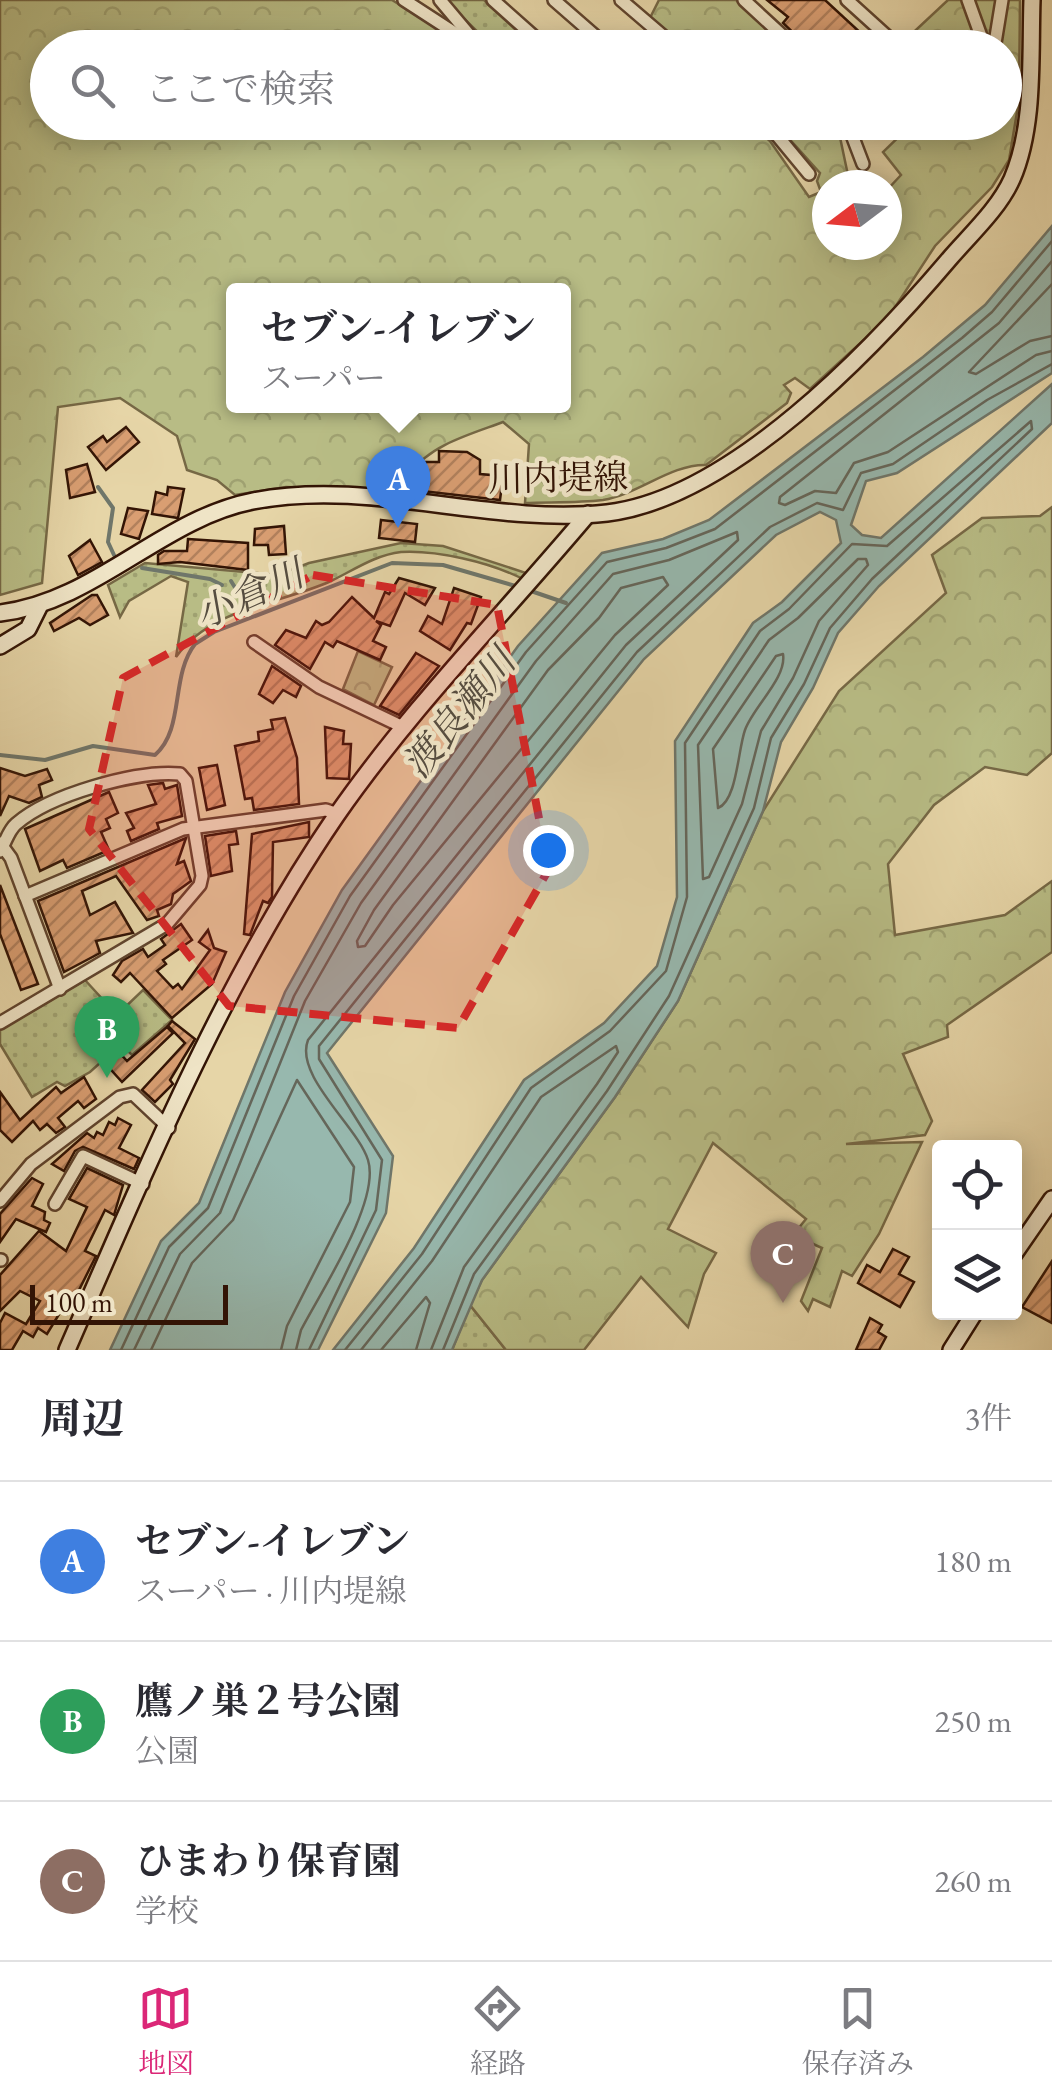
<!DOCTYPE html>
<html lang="ja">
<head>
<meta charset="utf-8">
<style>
  :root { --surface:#fff; --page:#f7f7f7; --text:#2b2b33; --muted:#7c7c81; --line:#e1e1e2; --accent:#db2777 }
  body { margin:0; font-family:"EB Garamond","Noto Serif JP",serif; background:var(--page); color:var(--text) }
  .controls { position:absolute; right:30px; bottom:30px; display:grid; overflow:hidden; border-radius:10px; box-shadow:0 5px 25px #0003 }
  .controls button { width:90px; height:90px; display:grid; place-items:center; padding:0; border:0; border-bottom:2px solid var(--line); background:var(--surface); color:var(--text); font:50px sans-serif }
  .compass { position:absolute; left:812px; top:170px; width:90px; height:90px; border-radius:50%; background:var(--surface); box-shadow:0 5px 25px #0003; rotate:254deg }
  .scale { position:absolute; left:30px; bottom:25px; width:198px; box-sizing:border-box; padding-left:10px; border:5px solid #331405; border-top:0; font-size:28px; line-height:35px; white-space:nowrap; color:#331405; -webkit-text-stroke:8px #efe4c6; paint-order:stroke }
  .you { position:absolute; left:548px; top:850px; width:35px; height:35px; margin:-25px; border:8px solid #fff; border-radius:50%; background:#1a73e8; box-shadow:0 0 0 15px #1a73e833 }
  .badge { display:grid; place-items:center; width:65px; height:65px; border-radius:50%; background:var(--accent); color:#fff; font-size:32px; font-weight:700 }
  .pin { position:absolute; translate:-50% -82px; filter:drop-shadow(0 2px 5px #0008) }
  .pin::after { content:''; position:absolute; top:52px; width:35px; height:30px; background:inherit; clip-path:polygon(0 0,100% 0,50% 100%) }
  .popup { position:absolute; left:226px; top:283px; width:345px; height:130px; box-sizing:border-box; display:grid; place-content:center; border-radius:10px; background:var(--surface); filter:drop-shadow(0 2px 8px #0005); font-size:32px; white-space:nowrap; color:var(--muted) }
  .popup b { font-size:38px; color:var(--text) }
  .popup::after { content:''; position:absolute; left:50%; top:100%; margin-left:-20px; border:20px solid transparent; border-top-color:var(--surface) }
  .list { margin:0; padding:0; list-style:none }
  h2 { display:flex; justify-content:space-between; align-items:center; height:130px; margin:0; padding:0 40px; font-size:42px }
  h2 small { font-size:32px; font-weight:400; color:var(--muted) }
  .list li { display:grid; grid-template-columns:65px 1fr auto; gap:30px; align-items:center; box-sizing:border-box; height:160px; padding:0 40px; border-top:2px solid var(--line) }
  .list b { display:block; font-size:38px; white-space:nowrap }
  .list p { margin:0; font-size:32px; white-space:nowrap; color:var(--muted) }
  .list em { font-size:32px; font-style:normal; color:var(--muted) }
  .icon { flex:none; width:55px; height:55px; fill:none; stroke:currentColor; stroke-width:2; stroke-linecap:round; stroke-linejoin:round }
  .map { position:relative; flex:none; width:1052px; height:1350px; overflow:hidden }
  .search { position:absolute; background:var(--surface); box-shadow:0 5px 25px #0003; left:30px; right:30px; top:30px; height:110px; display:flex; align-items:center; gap:25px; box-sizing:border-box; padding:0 35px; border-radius:55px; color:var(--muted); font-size:38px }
  .sheet { height:610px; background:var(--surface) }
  nav { display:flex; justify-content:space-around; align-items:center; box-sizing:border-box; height:140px; border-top:2px solid var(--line); background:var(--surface); font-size:28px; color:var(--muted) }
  nav a { display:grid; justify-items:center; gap:5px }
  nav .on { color:var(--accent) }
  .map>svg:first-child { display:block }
</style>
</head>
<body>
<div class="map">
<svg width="1052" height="1350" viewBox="0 0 1052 1350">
  <defs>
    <pattern id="grass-dots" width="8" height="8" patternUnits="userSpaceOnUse" patternTransform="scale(2.5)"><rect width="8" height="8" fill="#b8bc85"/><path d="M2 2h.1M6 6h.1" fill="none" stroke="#9fa171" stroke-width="1.8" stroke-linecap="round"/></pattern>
    <pattern id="forest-crowns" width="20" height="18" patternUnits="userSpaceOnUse" patternTransform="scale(2.5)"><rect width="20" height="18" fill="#b8bc85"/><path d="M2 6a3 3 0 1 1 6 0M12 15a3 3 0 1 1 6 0" fill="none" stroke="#9fa171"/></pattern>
    <pattern id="building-hatch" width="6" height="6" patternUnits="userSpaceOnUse" patternTransform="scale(2.5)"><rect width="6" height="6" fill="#d99e72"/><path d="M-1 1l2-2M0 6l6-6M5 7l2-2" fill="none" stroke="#b1805c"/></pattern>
  </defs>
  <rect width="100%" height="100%" fill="#e6d5a7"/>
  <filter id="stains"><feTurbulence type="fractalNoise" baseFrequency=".002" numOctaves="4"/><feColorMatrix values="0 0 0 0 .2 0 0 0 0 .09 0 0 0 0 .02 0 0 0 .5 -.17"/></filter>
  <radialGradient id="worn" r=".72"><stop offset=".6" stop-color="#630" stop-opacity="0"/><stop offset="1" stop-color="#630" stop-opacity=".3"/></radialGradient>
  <g fill="url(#grass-dots)" stroke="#766845" stroke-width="2.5">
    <path d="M 445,0 L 484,0 L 517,31 L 493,47 Z"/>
    <path d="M 401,543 L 443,546 L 526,573 L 521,578 C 488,562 437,550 401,552 C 375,555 354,570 331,581 C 278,605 212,607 176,657 L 188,582 L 171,576 L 129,601 L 120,617 L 108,585 L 145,563 L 278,575 L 309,563 Z"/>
    <path d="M 85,980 L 117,1015 L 143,990 L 172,1020 L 132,1055 L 121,1044 L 90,1072 L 65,1086 L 57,1082 L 32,1097 L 0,1044 L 0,1030 Z"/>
    <path d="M 470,1305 L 506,1350 L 452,1350 Z"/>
  </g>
  <g fill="url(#forest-crowns)" stroke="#766845" stroke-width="2.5" fill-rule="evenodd">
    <path d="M 0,0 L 392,0 L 468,47 L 48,48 L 48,122 L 662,122 L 697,127 L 748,123 L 770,141 L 809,197 L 821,192 L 817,181 L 820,173 L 775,123 L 837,123 L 849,180 L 862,174 L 873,185 L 827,185 L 827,245 L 887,245 L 887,190 L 901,175 L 883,152 L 913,123 L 1004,122 L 1004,48 L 905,48 L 902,43 L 948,0 L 1020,0 L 1019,100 L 1009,160 L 992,187 L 935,246 L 888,318 L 810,389 L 795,378 L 784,385 L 791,393 L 787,403 L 706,465 C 671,464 639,494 603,500 C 578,503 551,502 525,503 L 529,444 L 503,422 C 474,433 429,445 412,472 L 388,473 L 380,490 L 286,487 L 235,495 L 217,480 L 187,470 L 177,436 L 120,398 L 58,407 L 42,583 L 0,595 ZM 233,290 L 563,290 L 563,406 L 233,406 Z"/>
    <path d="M 659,0 L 736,0 L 789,47 L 686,47 L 650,18 Z"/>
    <path d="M 1052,507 L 1052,753 L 1027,775 L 985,767 L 934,805 L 888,864 L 895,935 L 1005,915 L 1052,881 L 1052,952 L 947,1025 L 948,1037 L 903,1054 L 932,1121 L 925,1135 L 846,1144 L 922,1142 L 879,1234 L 852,1276 L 842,1271 L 830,1307 L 813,1299 L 808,1311 L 801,1301 L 822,1248 L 793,1235 L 806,1219 L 713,1143 L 668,1229 L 716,1253 L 704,1274 L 688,1327 L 641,1277 L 584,1350 L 506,1350 L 470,1305 L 482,1280 L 615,1097 L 678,1001 L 763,811 L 839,691 L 946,593 L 932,555 L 982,518 L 1040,516 Z"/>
    <path d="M 358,651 L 392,667 L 374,705 L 343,689 Z"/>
  </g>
  <path fill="#97b8ae" stroke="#6f766a" stroke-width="2.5" d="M 1052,226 L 1052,373 L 897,473 L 866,481 L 851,525 L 862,535 L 881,538 L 1052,384 L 1052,423 L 879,586 L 838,633 L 813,688 L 781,742 L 763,811 L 678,1001 L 615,1097 L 482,1280 L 452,1350 L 333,1350 L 414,1248 L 524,1080 L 604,1023 L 657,966 L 677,897 L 675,741 L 753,623 L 782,602 L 841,543 L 836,520 L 820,512 L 776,535 L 644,659 L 327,1053 L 393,1156 L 386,1213 L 318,1350 L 110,1350 L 161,1241 L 199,1203 L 285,992 L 342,890 L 518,646 L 602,553 L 663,539 L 709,520 L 923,357 L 985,305 Z"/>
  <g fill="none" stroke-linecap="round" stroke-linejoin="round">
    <g stroke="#65665a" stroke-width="2.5">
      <path d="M 1052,261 L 999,323 L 780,497 L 779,503 L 785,505 L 815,491 L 836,493 L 854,463 L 888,452 L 1036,355 L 1052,351"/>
      <path d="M 1052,284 L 969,372 L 976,374 L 1030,341 L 1052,336"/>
      <path d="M 858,559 L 866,559 L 868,565 L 819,621 L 793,678 L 761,731 L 742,804 L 709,877 L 703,879 L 698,745 L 769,640 L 798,618 Z"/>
      <path d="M 663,577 L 668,585 L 615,635 L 393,905 L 365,946 L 358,947 L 357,941 L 374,910 L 548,670 L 599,618 L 621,588 Z"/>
      <path d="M 783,654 C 787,678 753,707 745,730 C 738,749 737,801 718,808 L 713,749 L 776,656 Z"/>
      <path d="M 121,1350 L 169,1247 L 208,1208 L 294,996 L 350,896 L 526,652 L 607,562 L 666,548 L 715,529 L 962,338 L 992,312 L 1052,241"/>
      <path d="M 134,1350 L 180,1254 L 220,1213 L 305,1001 L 361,903 L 536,661 L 613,574 L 669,560 L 737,532 L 738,540 L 626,645 L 308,1040 C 294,1076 358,1127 368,1160 C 381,1201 320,1293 301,1330 L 296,1350"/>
      <path d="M 151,1350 L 192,1263 L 233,1220 L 297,1080 L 354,1167 L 350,1202 L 287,1326 L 281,1350"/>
      <path d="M 309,1350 L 376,1210 L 382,1160 L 319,1059 L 319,1046 L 637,652 L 770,527 L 817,503 L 843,510 L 861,473 L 893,464 L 987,400 L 1052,364"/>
      <path d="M 345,1350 L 422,1254 L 531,1088 L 610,1031 L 666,971 L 687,897 L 685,743 L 760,631 L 789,609 L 852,544 L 887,546 L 1031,421 L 1032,429 L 872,579 L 830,628 L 804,684 L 771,738 L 754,808 L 669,996 L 607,1091 L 474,1274 L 443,1350"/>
      <path d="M 361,1350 L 432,1261 L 541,1097 L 616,1046 L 618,1052 L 597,1084 L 464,1267 L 431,1350"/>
      <path d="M 381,1350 L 426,1297 L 430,1303 L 416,1350"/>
    </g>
    <g stroke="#6f766a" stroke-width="4">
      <path d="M 98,487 L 113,508 L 108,542 L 114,555"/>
      <path d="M 142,568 L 210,579 L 222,585"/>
      <path d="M 231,581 L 244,602"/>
      <path d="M 528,590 L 566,603"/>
      <path d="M 0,755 L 45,760 L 93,746 L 155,755 C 185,729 170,676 195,644 L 214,632 L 392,563 L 443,565 L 519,587"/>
    </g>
  </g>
  <g fill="url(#building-hatch)" stroke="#331405" stroke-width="2.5">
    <path d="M 767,0 L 825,0 L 877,48 L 850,48 L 842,40 L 835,48 L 809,48 L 783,23 L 788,17 Z"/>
    <path d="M 126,427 L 139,442 L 106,470 L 88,447 L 103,436 L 107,442 Z"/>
    <path d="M 439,451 L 467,452 L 480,460 L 480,474 L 503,476 L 500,500 L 396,488 L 397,474 L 419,476 L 426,462 L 439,462 Z"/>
    <path d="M 87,464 L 95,492 L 70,498 L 66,470 Z"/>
    <path d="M 168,487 L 184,489 L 178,518 L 152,514 L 156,492 L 167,495 Z"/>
    <path d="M 128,508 L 148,511 L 139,539 L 121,534 Z"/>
    <path d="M 381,520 L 417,524 L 415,542 L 379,538 Z"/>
    <path d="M 284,526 L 286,554 L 269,555 L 268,545 L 254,545 L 255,529 Z"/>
    <path d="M 188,539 L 248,543 L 248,570 L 180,562 L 158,564 L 158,555 L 164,551 L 187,551 Z"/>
    <path d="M 90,540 L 102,562 L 78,575 L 69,556 Z"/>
    <path d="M 399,578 L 435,588 L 425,605 L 405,593 L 390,626 L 376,621 L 381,625 L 373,641 L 386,647 L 380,660 L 337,641 L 333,647 L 325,642 L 310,669 L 275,645 L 286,630 L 306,638 L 316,621 L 322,625 L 329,622 L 352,597 L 374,618 L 385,592 L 389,594 Z"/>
    <path d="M 454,588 L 481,597 L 471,624 L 467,623 L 450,650 L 420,631 L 428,616 L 442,624 Z"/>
    <path d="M 92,595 L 97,595 L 108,615 L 90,625 L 79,618 L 54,631 L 50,623 Z"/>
    <path d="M 416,653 L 439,666 L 399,715 L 380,706 Z"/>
    <path d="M 272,666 L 301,686 L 296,697 L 283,690 L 273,703 L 259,694 Z"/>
    <path d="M 285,718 L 297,758 L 299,804 L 254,810 L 252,798 L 245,799 L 235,746 L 259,741 L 258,732 L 273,729 L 271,720 Z"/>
    <path d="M 325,727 L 344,731 L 343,744 L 351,744 L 349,779 L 327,778 Z"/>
    <path d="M 217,765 L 225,805 L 207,810 L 199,768 Z"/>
    <path d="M 0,768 L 25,776 L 47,769 L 52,780 L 39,785 L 42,797 L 29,803 L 9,796 L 0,816 Z"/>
    <path d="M 163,783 L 165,789 L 177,785 L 182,816 L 157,823 L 159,829 L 131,841 L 127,831 L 134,828 L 126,813 L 156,804 L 148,785 Z"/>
    <path d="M 109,792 L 118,813 L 106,819 L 110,828 L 101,832 L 109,850 L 67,868 L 63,860 L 40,871 L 25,829 Z"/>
    <path d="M 309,822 L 309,837 L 273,842 L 272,897 L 268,903 L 263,901 L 250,935 L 244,934 L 252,834 Z"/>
    <path d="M 236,831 L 238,844 L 229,845 L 232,871 L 211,876 L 205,836 Z"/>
    <path d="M 186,838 L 177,864 L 184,861 L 191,881 L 173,894 L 171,904 L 157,910 L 159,916 L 147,920 L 116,876 L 82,891 L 90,915 L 115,902 L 133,933 L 96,941 L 100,953 L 64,972 L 38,901 Z"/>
    <path d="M 0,885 L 38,984 L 21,990 L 0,934 Z"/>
    <path d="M 181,924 L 192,940 L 163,960 L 166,964 L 157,971 L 173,988 L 178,984 L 182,989 L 210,950 L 199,942 L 208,930 L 214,948 L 226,952 L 212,984 L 172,1018 L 130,973 L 121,982 L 113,975 L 122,961 L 143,949 L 148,957 L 165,945 L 161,939 Z"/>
    <path d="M 172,1021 L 195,1039 L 170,1080 L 173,1084 L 155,1102 L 142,1090 L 185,1043 L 168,1026 Z"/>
    <path d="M 167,1027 L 173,1033 L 122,1082 L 104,1062 L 117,1050 L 127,1061 Z"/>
    <path d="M 84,1077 L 96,1099 L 84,1108 L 78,1101 L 58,1118 L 65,1127 L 56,1133 L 47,1124 L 40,1130 L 33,1121 L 12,1142 L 0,1130 L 0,1092 L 20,1120 L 56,1087 L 61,1093 Z"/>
    <path d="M 118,1118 L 131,1125 L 119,1148 L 139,1158 L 134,1169 L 83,1147 L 75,1151 L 64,1171 L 52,1164 L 87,1133 L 94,1138 L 97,1132 L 103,1135 L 109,1122 L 115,1125 Z"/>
    <path d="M 87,1168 L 123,1185 L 114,1215 L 105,1210 L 85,1251 L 96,1256 L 67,1314 L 61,1311 L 47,1334 L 38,1328 L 33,1337 L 23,1331 L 12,1350 L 0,1350 L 0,1323 L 5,1313 L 26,1324 L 40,1301 L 20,1291 L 0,1311 L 0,1275 L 39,1231 L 66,1251 L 87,1207 L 69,1199 Z"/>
    <path d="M 32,1178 L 43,1184 L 32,1206 L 45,1212 L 44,1220 L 50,1223 L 46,1232 L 16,1219 L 0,1242 L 0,1214 Z"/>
    <path d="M 893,1249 L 909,1257 L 899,1274 L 914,1282 L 900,1307 L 858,1283 L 867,1265 L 880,1272 Z"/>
    <path d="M 1052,1261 L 1052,1323 L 1022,1307 Z"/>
    <path d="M 870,1318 L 882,1325 L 878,1332 L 886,1337 L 879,1350 L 856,1350 Z"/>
  </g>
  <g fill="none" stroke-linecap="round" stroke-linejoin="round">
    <g stroke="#60442e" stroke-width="16">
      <g id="street">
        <path d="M 404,0 L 478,48"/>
        <path d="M 440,0 L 477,44"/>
        <path d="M 493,0 L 547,48"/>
        <path d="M 554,0 L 609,48"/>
        <path d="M 621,0 L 677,48"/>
        <path d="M 744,0 L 796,48"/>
        <path d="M 847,0 L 900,48"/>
        <path d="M 968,0 L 982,39 L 990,47 L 995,43 L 1002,0"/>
        <path d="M 766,122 L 809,174"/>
        <path d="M 847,122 L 863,164"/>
        <path d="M 254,642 L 319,687 L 405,728"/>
        <path d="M 0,843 L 11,858 L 60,989"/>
        <path d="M 0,851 C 6,842 8,831 16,824 C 49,795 136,770 180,774 L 186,781 L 202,876 L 200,885 L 167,924 L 0,1023"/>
        <path d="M 25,896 L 183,829 L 326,810 L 338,814"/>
        <path d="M 0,1201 L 31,1164 L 120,1097 L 133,1094 L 169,1128"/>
        <path d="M 55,1204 L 83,1156 L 143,1184"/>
        <path d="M 0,1260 L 1,1260"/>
      </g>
    </g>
    <g stroke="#331405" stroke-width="20">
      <g id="secondary">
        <path d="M 0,613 C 95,602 161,519 253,501 C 370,478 490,526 607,513 C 732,498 873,349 951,257 C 972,233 999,208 1012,179 C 1035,126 1030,57 1032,0"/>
        <path d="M 0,646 L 28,629 L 40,605"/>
        <path d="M 1014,1254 L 1052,1199"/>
        <path d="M 67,1350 C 146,1169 224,980 336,816 C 411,708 504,614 588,514"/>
        <path d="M 951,1350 L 975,1312"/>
      </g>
    </g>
    <use href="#street" stroke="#efe4c6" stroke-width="11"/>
    <use href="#secondary" stroke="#efe4c6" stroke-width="15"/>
  </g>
  <path fill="#d62828" fill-opacity="0.2" stroke="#d62828" stroke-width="8" stroke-dasharray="20 12" stroke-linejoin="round" d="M 313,575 L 497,605 L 549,869 L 458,1028 L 229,1006 L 89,829 L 123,678 Z"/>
  <g text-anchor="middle" stroke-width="9" stroke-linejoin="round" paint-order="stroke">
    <g font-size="35" fill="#331405" stroke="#efe4c6">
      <text transform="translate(558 478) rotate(-1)" y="12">川内堤線</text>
    </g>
    <g font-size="38" font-style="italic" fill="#564d40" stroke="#efe4c6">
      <text transform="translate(249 594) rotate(-24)" y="13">小倉川</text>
      <text transform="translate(459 713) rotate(-51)" y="13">渡良瀬川</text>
    </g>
  </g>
  <rect width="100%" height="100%" filter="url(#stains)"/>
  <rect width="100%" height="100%" fill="url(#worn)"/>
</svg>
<div class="controls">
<button><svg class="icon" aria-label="locate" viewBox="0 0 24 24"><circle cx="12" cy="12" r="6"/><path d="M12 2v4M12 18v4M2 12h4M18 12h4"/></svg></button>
<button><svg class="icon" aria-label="layers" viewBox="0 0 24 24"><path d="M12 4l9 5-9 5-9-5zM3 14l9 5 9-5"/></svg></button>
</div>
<svg class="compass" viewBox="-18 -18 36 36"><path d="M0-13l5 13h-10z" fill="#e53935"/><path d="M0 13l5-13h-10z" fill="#7c7c81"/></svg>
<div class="scale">100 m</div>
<div class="you"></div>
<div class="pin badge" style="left:398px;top:528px;background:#3f7fe0">A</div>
<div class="popup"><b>セブン-イレブン</b>スーパー</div>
<div class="pin badge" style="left:107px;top:1078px;background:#2e9e5b">B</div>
<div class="pin badge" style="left:783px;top:1303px;background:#8d6e63">C</div>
<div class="search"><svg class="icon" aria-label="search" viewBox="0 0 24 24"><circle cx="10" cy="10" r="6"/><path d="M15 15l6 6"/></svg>ここで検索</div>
</div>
<section class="sheet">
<h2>周辺<small>3件</small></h2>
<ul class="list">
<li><span class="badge" style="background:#3f7fe0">A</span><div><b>セブン-イレブン</b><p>スーパー · 川内堤線</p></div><em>180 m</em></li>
<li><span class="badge" style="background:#2e9e5b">B</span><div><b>鷹ノ巣２号公園</b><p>公園</p></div><em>250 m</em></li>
<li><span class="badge" style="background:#8d6e63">C</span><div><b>ひまわり保育園</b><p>学校</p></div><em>260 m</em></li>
</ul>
</section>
<nav>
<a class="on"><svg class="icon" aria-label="map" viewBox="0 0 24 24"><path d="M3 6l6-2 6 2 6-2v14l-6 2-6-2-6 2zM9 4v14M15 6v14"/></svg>地図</a>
<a><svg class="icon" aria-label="directions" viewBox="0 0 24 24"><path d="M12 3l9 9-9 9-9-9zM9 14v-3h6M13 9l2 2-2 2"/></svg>経路</a>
<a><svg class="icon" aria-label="saved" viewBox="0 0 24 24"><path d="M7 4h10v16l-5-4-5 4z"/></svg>保存済み</a>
</nav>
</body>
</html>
